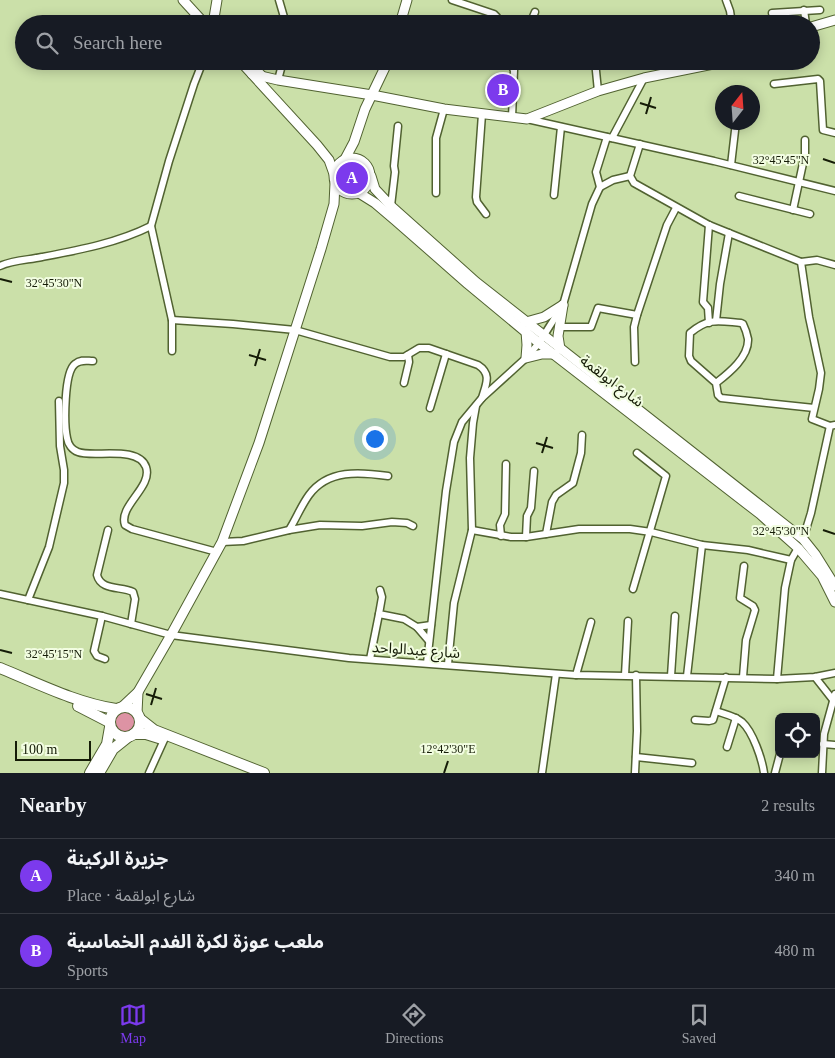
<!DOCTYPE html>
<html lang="en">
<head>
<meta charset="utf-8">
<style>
  :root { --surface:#171b24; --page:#20242c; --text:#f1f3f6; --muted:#9ea1a6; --line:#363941; --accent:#7c3aed }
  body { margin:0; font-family:"Times New Roman","Noto Sans Arabic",serif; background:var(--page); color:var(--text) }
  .controls { position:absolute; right:15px; bottom:15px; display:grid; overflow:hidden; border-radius:8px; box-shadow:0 2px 12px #0003 }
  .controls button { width:45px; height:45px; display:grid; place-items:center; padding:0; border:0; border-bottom:1px solid var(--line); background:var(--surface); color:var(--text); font:25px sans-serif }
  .compass { position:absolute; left:715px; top:85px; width:45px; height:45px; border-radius:50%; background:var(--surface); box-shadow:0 2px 12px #0003; rotate:17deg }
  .scale { position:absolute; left:15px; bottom:12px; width:76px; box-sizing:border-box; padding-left:5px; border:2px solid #151c07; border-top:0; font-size:14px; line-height:18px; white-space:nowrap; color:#151c07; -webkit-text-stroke:4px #f2fde1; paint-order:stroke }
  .you { position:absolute; left:374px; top:438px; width:18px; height:18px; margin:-12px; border:4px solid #fff; border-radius:50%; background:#1a73e8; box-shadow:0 0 0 8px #1a73e833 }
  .badge { display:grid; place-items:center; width:32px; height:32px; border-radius:50%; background:var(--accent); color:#fff; font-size:16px; font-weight:700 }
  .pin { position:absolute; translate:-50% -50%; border:2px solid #fff; box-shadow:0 1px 5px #0006 }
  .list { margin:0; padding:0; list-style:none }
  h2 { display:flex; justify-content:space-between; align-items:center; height:65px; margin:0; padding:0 20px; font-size:21px }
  h2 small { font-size:16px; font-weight:400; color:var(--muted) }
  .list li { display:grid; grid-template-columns:32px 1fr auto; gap:15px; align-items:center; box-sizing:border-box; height:75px; padding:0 20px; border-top:1px solid var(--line) }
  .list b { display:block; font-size:19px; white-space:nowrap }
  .list p { margin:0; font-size:16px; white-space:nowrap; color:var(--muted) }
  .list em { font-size:16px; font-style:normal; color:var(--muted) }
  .icon { flex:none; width:28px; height:28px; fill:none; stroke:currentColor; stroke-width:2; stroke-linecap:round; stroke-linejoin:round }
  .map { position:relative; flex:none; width:835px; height:773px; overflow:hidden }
  .search { position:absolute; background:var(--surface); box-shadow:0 2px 12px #0003; left:15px; right:15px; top:15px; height:55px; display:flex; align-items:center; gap:12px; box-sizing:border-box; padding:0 18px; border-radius:28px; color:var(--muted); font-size:19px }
  .sheet { height:215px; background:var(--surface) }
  nav { display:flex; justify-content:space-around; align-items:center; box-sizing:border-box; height:70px; border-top:1px solid var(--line); background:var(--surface); font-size:14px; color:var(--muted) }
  nav a { display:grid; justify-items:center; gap:2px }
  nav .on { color:var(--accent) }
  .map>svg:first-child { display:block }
</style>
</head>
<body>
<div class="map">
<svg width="835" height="773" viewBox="0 0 835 773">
  <rect width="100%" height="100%" fill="#cbe0a9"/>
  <circle fill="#dd93a4" cx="125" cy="722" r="13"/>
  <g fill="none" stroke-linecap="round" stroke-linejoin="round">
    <g stroke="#516231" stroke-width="9">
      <g id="street">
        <path d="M 279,0 L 286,24"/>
        <path d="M 452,0 L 494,14 L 497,17 L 496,24"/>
        <path d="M 726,0 L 730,11 L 732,24"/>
        <path d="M 804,10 L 806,24"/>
        <path d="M 772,13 L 820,10"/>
        <path d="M 530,24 L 535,12"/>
        <path d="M 508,61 L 514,70 L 512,117"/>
        <path d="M 583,61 L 595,63"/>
        <path d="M 595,61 L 598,91"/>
        <path d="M 278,80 L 283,61"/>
        <path d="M 774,84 L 818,79 L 820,81 L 823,130 L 835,133"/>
        <path d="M 482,114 L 476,197 L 477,202 L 486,214"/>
        <path d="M 527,119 L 714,161 L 835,191"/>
        <path d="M 612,138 L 644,78"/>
        <path d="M 640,144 L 630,176 L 634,183 L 709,225 L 801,262 L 817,260 L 835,265"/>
        <path d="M 731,165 L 736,122"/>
        <path d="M 600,187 L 613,180 L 630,176"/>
        <path d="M 436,193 L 436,138 L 444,109"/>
        <path d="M 554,195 L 561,127"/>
        <path d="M 739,196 L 810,214"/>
        <path d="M 391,206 L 395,172 L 394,166 L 398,126"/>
        <path d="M 793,210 L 805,154 L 805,140"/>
        <path d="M 801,262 L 809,317 L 821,373 L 819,389 L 812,419 L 830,426"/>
        <path d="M 0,266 C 13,260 28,260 42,257 C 79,250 117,243 151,226"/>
        <path d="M 172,320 L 233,324 L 295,330 L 390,357 L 404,357 L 419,348 L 429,348 L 478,365 C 492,374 486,384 482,398"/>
        <path d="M 716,321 L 720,284 L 729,233"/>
        <path d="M 709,323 L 708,308 L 703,302 L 709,225"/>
        <path d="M 559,327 L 591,327 L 598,308 L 637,315"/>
        <path d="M 172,351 L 172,320 L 151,226 L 169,161 L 194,84 L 203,61"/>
        <path d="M 93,361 C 87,361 81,359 75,364 C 64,372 64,424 67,438 C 68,444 72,450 78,452 C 93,458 138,445 146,467 C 153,487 118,506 125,525 L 132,529 L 217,552"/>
        <path d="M 635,362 L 634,327 L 637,315 L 667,225 L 676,208"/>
        <path d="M 404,383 L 409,362 L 408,355"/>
        <path d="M 716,383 C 729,373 749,357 748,339 C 747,334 745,328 743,324 L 741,323 C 719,321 709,317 690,333 L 689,356 L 691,361 L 716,383 L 718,395 L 721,398 L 814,408"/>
        <path d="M 430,408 L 446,354"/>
        <path d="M 108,530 L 97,575 C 101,591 121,586 133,592 L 135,599 L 131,624"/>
        <path d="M 289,530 L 320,525 L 362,526 L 392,522 L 407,523 L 413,526"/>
        <path d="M 472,530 L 511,537 L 526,537 L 579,529 L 630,529 L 651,532 L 702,545 L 748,550 L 791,560"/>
        <path d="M 546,534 L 552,502 L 556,495 L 573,483 L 581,453 L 582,435"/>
        <path d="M 501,536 L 500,525 L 505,514 L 506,464"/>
        <path d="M 526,537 L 527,516 L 531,508 L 534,471"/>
        <path d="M 803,539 L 811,513 L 830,426 L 835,425"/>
        <path d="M 222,542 L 243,541 L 289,530 C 296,519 301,506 309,495 C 328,469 360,472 388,476"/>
        <path d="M 633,589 L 666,476 L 637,453"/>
        <path d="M 380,590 L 382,597 L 379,614 L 404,619 L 417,627"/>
        <path d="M 0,594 L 102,616 L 171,635 L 349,658 L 576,675 L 777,679 L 815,677 L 835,673"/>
        <path d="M 28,600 L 49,547 L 64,483 L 64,470 L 60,446 L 59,401"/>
        <path d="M 102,616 L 94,651 L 97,656 L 105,659"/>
        <path d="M 429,641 L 417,627 L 431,625"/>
        <path d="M 370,659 L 379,614"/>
        <path d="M 427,663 L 446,491 L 454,442 L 462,422 L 482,398 L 526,358 L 539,343 L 563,305 L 592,204 L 600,187 L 596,172 L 607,137"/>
        <path d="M 448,664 L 454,603 L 472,530 L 470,458 L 473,423 L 476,406"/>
        <path d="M 576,675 L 591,622"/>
        <path d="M 625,675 L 628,621"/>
        <path d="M 671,676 L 675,616"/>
        <path d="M 687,676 L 702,545"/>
        <path d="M 743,677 L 746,640 L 755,610 L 753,606 L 740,598 L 744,566"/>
        <path d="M 815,677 L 833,700"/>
        <path d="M 777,679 L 785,588 L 791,560 L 798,548"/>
        <path d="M 716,711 C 724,714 735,716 742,722 C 753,732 762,759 764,773"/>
        <path d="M 695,720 L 709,721 L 713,720 L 726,677"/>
        <path d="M 823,744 L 835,745"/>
        <path d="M 727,747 L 736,718"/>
        <path d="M 636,757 L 692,763"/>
        <path d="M 149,773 L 164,740"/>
        <path d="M 542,773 L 556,674"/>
        <path d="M 635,773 L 637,731 L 636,675"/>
        <path d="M 775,773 L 780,754"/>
        <path d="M 822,773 L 824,734 L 835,694"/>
      </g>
    </g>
    <g stroke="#516231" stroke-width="11">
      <g id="secondary">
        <path d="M 183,0 L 205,24"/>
        <path d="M 213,24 L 217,0"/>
        <path d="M 400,24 L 407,0"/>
        <path d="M 811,27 L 835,20"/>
        <path d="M 240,61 L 317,145 L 329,160 L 334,174"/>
        <path d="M 248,61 L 261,75"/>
        <path d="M 252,74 L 278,80 L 372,95 L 444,109 L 527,119 L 598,91 L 644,78 L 728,61"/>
        <circle cx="352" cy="176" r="18"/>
        <path d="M 345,159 L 354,142 L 365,109 L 388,61"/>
        <path d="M 371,176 L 375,189 L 391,206 L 476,282 L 803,539 L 815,554 L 835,586"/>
        <path d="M 359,193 L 375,203 L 395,220 L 468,284 L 539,343 L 760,514 L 798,548 L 822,576 L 835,602"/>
        <path d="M 526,322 L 544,317 L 563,305"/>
        <path d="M 526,331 L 527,345 L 526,358 L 542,354 L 554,354"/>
        <path d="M 560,349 L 558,336 L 563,305"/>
        <path d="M 122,707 L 138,692 L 171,635 L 222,542 L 259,443 L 321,249 L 334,204 L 335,183"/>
        <path d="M 137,713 L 138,692"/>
      </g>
    </g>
    <g stroke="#516231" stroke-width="12">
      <g id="primary">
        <path d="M 0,668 C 37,683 76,703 116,709"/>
        <path d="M 78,706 L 109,722"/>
        <circle cx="125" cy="722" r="15"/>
        <path d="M 140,719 L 154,730 L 264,773"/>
        <path d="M 134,734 L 146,734 L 162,739"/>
        <path d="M 90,773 L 107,744 L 110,727"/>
        <path d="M 99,773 L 113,749 L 128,737"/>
      </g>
    </g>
    <use href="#street" stroke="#fff" stroke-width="6"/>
    <use href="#secondary" stroke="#fff" stroke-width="9"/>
    <use href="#primary" stroke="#fff" stroke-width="10"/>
  </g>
  <path fill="none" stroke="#151c07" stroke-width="2" d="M 640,103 L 656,108M 646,114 L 651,97M 823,159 L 835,163M 0,279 L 12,282M 249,355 L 266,360M 255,366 L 260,349M 536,443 L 553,448M 542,453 L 547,437M 823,530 L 835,534M 0,650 L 12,653M 146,694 L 162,699M 151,705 L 156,688M 444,773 L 448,761"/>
  <g text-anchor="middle" stroke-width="4" stroke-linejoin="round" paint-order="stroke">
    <g font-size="15" fill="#151c07" stroke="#f2fde1">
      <text transform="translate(612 381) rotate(37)" y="5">شارع ابولقمة</text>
      <text transform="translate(416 650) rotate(4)" y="5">شارع عبدالواحد</text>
    </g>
  </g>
  <g font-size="12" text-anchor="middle" fill="#151c07" stroke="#f2fde1" stroke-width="4" stroke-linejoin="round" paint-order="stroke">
    <text x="781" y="164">32°45'45"N</text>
    <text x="54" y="287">32°45'30"N</text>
    <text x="781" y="535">32°45'30"N</text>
    <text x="54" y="658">32°45'15"N</text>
    <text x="448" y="753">12°42'30"E</text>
  </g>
</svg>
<div class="controls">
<button><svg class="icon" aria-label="locate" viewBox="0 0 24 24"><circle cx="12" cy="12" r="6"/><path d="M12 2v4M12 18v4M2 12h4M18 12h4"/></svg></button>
</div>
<svg class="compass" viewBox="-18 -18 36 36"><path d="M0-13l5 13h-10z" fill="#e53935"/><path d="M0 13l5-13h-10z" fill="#9ea1a6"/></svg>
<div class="scale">100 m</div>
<div class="you"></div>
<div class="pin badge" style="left:352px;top:178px">A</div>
<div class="pin badge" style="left:503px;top:90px">B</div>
<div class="search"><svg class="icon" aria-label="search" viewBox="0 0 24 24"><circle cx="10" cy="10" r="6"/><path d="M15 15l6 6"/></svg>Search here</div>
</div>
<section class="sheet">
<h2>Nearby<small>2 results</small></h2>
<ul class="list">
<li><span class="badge">A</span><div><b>جزيرة الركينة</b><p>Place · شارع ابولقمة</p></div><em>340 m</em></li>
<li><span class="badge">B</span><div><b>ملعب عوزة لكرة الفدم الخماسية</b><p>Sports</p></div><em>480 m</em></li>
</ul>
</section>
<nav>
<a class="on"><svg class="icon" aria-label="map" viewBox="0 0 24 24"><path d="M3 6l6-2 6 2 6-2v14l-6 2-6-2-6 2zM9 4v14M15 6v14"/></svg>Map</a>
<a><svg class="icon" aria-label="directions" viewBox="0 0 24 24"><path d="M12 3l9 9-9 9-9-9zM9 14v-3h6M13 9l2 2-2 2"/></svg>Directions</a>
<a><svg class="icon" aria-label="saved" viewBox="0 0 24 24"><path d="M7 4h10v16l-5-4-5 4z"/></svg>Saved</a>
</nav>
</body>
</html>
